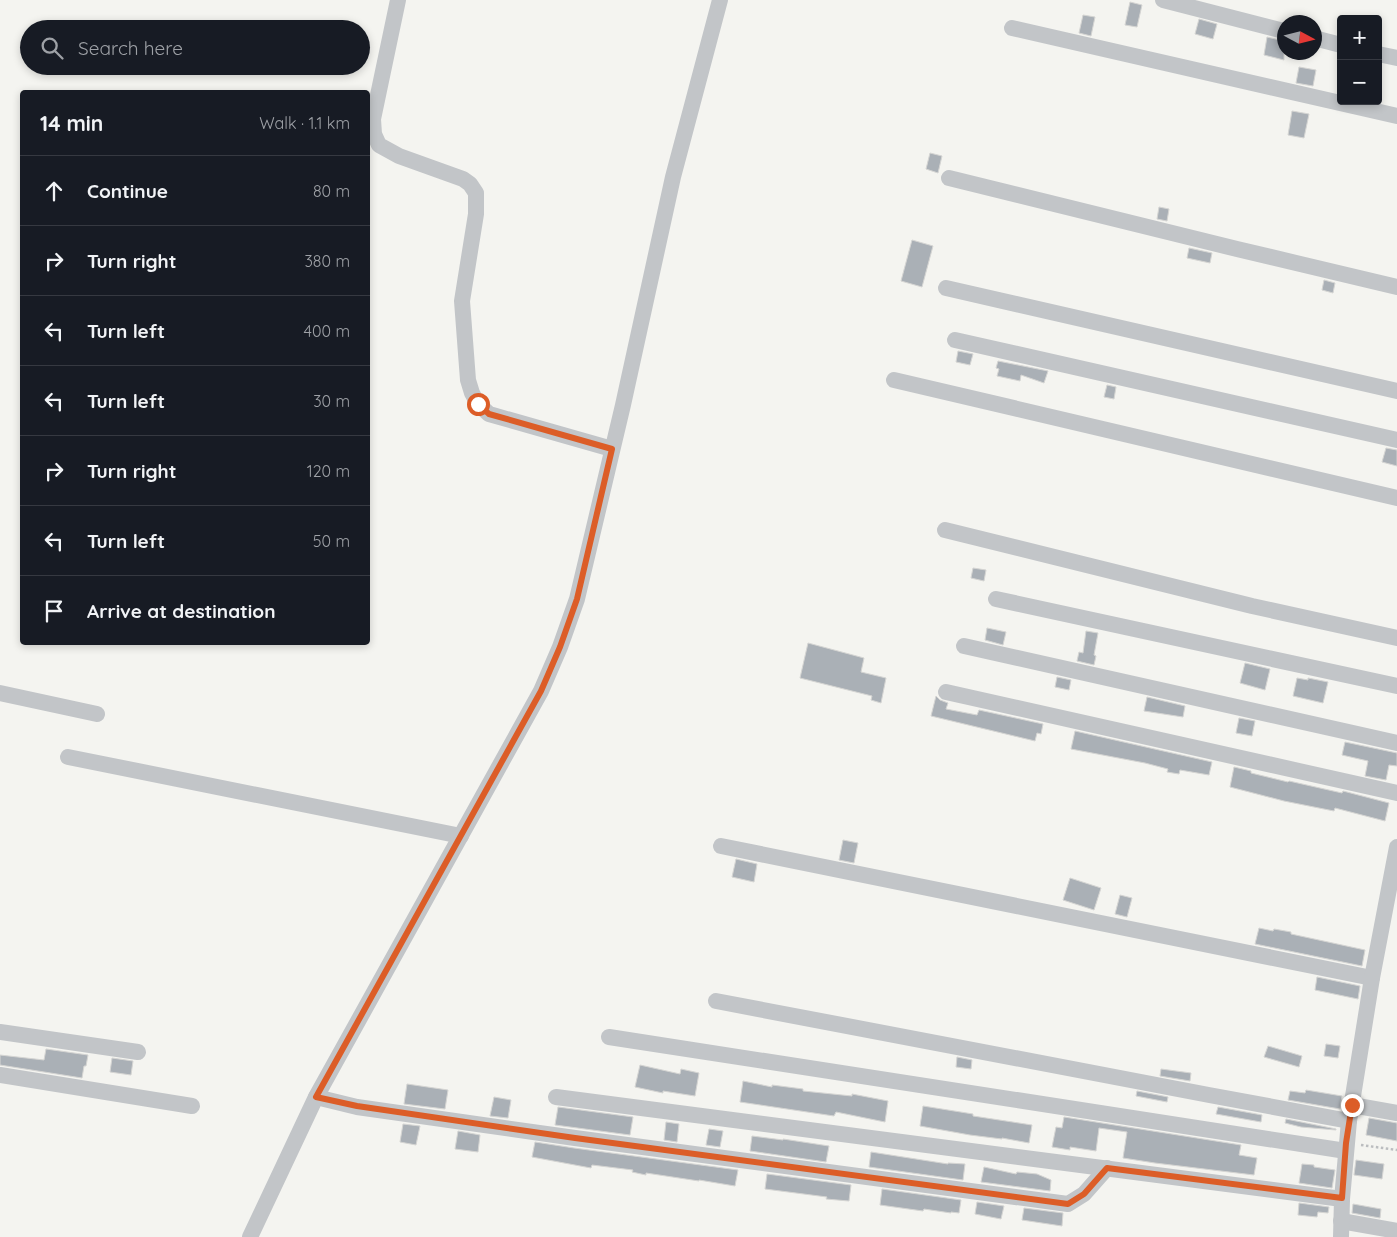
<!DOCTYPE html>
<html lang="en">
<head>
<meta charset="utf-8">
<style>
  :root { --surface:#171b24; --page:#242831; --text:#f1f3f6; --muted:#9ea1a6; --line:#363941 }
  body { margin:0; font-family:Quicksand,sans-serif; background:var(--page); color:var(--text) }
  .controls { position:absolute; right:15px; top:15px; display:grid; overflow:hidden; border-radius:5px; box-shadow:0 2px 8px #0003 }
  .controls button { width:45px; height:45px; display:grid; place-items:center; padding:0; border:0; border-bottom:1px solid var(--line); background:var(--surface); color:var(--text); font:25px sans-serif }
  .compass { position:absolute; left:1277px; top:15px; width:45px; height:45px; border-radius:50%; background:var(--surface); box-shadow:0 2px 8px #0003; rotate:97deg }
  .stop { position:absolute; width:15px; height:15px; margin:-11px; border:4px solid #dc5d27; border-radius:50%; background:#fff }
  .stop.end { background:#dc5d27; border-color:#fff; box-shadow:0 1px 5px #0008 }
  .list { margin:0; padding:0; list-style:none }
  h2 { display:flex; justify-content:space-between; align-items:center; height:65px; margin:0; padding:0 20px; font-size:21px }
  h2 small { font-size:16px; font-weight:400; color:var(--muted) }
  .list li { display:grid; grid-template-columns:32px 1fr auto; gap:15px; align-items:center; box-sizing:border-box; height:70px; padding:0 20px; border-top:1px solid var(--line) }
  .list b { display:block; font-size:19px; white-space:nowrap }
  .list em { font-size:16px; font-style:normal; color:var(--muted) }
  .icon { flex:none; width:28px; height:28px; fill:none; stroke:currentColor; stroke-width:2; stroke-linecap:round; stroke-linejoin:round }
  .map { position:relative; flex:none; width:1397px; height:1237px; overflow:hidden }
  .search { position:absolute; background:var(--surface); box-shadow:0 2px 8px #0003; left:20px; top:20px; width:350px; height:55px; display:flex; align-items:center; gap:12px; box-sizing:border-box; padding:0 18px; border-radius:28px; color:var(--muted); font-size:19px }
  .panel { position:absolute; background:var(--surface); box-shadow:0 2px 8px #0003; left:20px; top:90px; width:350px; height:555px; border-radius:5px }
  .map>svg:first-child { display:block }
</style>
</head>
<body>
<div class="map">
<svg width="1397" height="1237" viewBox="0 0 1397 1237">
  <rect width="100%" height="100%" fill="#f4f4f0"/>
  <g fill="#aab0b6" stroke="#d5d5d3">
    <path d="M 1130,2 L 1142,5 L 1137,27 L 1125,25 Z"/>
    <path d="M 1083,15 L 1095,17 L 1091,36 L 1079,33 Z"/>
    <path d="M 1199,19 L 1217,24 L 1213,39 L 1195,34 Z"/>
    <path d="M 1267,37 L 1284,41 L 1284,60 L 1264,55 Z"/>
    <path d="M 1299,67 L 1316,70 L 1313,86 L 1296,83 Z"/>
    <path d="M 1292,111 L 1309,114 L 1304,138 L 1288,135 Z"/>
    <path d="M 930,153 L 942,156 L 938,173 L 926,169 Z"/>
    <path d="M 1159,207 L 1169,209 L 1167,221 L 1157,219 Z"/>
    <path d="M 912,240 L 933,246 L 922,287 L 901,281 Z"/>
    <path d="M 1189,248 L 1212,253 L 1210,263 L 1187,258 Z"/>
    <path d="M 1324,280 L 1335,283 L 1333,293 L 1322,290 Z"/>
    <path d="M 958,351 L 973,354 L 970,365 L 956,362 Z"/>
    <path d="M 998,361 L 1048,371 L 1044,383 L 1021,375 L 1020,381 L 997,376 L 999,369 L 996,368 Z"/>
    <path d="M 1107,385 L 1116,387 L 1114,399 L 1104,397 Z"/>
    <path d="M 1386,448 L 1397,450 L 1397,466 L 1382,462 Z"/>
    <path d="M 973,568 L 986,570 L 984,581 L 971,578 Z"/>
    <path d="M 987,628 L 1006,632 L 1003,645 L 985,640 Z"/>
    <path d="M 1086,631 L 1098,633 L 1094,655 L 1096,656 L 1094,665 L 1077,661 L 1079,652 L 1083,653 Z"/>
    <path d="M 808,643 L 864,658 L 861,672 L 886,678 L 881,703 L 871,700 L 872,696 L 800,678 Z"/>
    <path d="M 1245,663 L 1270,669 L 1265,690 L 1240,683 Z"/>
    <path d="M 1057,677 L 1071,680 L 1069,690 L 1055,687 Z"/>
    <path d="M 1297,678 L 1308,680 L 1308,678 L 1328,682 L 1323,703 L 1293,696 Z"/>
    <path d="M 936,696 L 940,700 L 948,703 L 946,709 L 977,715 L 979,710 L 1043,724 L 1041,734 L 1037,733 L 1035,741 L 931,716 Z"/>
    <path d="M 1147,697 L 1185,706 L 1183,717 L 1144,711 Z"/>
    <path d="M 1239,718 L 1255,721 L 1252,736 L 1236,733 Z"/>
    <path d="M 1075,731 L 1212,762 L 1209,775 L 1180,770 L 1179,774 L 1167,772 L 1168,769 L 1145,763 L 1071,749 Z"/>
    <path d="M 1345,742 L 1397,753 L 1397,766 L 1389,765 L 1386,780 L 1365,776 L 1368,761 L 1342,755 Z"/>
    <path d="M 1234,767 L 1251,771 L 1251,773 L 1288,782 L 1289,781 L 1342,793 L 1343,791 L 1389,803 L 1385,821 L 1335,808 L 1334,811 L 1284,801 L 1230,787 Z"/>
    <path d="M 843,840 L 858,843 L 854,863 L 839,860 Z"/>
    <path d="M 736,859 L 757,864 L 754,882 L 732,877 Z"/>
    <path d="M 1070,878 L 1101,888 L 1094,910 L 1063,900 Z"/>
    <path d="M 1120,895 L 1132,898 L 1127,917 L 1115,914 Z"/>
    <path d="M 1259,928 L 1273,931 L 1274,929 L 1291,932 L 1291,934 L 1365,950 L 1362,966 L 1255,944 Z"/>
    <path d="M 1317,977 L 1360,986 L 1358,999 L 1315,990 Z"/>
    <path d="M 1326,1044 L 1340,1046 L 1338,1058 L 1324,1056 Z"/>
    <path d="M 1268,1046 L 1302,1056 L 1299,1067 L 1264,1057 Z"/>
    <path d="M 46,1049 L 88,1055 L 86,1066 L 84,1066 L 82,1078 L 0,1065 L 0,1055 L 44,1060 Z"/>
    <path d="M 957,1057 L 972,1060 L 971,1069 L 956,1067 Z"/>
    <path d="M 112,1058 L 133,1061 L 131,1075 L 110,1072 Z"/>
    <path d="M 640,1065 L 680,1074 L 681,1069 L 699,1073 L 695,1096 L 663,1091 L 663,1093 L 635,1087 Z"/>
    <path d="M 1161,1069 L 1191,1073 L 1190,1081 L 1160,1076 Z"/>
    <path d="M 743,1081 L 772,1087 L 772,1085 L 803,1089 L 803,1091 L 852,1096 L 852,1094 L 888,1101 L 885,1122 L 836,1112 L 834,1116 L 740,1102 Z"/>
    <path d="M 407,1084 L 448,1090 L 445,1109 L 404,1104 Z"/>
    <path d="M 1306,1090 L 1342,1096 L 1340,1109 L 1288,1100 L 1290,1091 L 1305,1093 Z"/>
    <path d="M 1137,1091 L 1168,1097 L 1167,1102 L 1136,1096 Z"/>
    <path d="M 494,1097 L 511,1100 L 508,1118 L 490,1116 Z"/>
    <path d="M 923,1106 L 973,1114 L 973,1116 L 1032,1125 L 1029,1143 L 1002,1138 L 1002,1139 L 970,1135 L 920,1126 Z"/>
    <path d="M 558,1107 L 633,1117 L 630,1135 L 555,1125 Z"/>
    <path d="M 1218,1107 L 1262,1115 L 1261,1122 L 1216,1114 Z"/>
    <path d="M 1064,1117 L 1241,1145 L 1239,1155 L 1257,1158 L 1254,1175 L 1155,1163 L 1123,1158 L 1127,1132 L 1099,1128 L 1096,1151 L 1070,1147 L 1070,1150 L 1052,1147 L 1056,1127 L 1062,1128 Z"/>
    <path d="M 1369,1118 L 1397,1123 L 1397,1141 L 1366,1135 Z"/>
    <path d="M 1286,1119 L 1336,1129 L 1336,1130 L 1301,1127 L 1285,1123 Z"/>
    <path d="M 666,1122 L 679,1124 L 677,1142 L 664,1140 Z"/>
    <path d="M 403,1124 L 420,1126 L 416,1145 L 400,1142 Z"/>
    <path d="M 709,1129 L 723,1131 L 720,1147 L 706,1145 Z"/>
    <path d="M 458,1131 L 480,1135 L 478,1152 L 455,1149 Z"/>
    <path d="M 752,1136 L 783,1140 L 783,1139 L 829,1146 L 826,1162 L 750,1151 Z"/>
    <path d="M 535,1142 L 574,1148 L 738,1170 L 735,1186 L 699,1180 L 699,1181 L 646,1173 L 646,1175 L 632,1172 L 633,1170 L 592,1165 L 591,1168 L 532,1157 Z"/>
    <path d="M 871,1152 L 948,1164 L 948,1163 L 965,1164 L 963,1180 L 869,1167 Z"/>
    <path d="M 1356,1160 L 1384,1164 L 1382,1179 L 1354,1175 Z"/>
    <path d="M 1302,1164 L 1314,1165 L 1314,1167 L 1335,1170 L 1332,1188 L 1299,1183 Z"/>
    <path d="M 984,1167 L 1016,1174 L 1017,1172 L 1037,1174 L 1051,1180 L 1050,1191 L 981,1182 Z"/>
    <path d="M 767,1174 L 851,1185 L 849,1201 L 826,1199 L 827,1197 L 765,1189 Z"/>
    <path d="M 882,1189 L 961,1200 L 959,1213 L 951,1212 L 951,1213 L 924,1209 L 923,1211 L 880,1205 Z"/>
    <path d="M 977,1202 L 1004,1206 L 1001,1219 L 975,1214 Z"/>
    <path d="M 1299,1203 L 1329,1207 L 1328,1213 L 1318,1212 L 1317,1217 L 1298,1215 Z"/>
    <path d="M 1353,1204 L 1381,1209 L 1380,1218 L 1352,1213 Z"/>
    <path d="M 1024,1208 L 1063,1213 L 1062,1226 L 1022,1220 Z"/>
  </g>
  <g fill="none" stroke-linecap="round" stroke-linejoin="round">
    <path stroke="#bbbdbf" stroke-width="2.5" stroke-dasharray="2.5 2.5" stroke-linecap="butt" d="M 1361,1145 L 1397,1150"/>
    <g stroke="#c2c5c8" stroke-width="16">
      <path d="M 398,0 L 373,119 L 374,134 L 379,145 L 399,156 L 463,179 L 470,184 L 476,193 L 476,214 L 462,301 L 468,380 L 472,393 L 478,404 L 489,414 L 612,449"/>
      <path d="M 1163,0 L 1284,31"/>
      <path d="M 1012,28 L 1397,116"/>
      <path d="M 1314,38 L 1341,45"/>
      <path d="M 1378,54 L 1397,58"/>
      <path d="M 949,178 L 1237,249 L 1397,287"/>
      <path d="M 946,288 L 1397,391"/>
      <path d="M 955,340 L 1397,440"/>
      <path d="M 894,380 L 1397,498"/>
      <path d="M 945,530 L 1252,606 L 1397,638"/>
      <path d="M 996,599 L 1397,686"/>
      <path d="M 964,646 L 1397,743"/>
      <path d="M 946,692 L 1397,793"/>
      <path d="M 0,693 L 97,714"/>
      <path d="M 68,757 L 461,836"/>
      <path d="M 721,846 L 1372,978"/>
      <path d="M 716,1001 L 1209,1095 L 1349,1121"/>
      <path d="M 0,1032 L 138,1052"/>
      <path d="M 609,1037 L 1346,1151"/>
      <path d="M 0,1075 L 192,1106"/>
      <path d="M 316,1097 L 357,1107 L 575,1138 L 1068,1204 L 1084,1194 L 1107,1168"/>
      <path d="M 556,1097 L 1342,1199"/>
      <path d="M 1352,1105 L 1397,1113"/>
      <path d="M 1341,1221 L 1397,1231"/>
      <path d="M 250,1237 L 316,1097 L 541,691 L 560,647 L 577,599 L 623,405 L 673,177 L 720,0"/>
      <path d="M 1341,1237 L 1342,1199 L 1349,1121 L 1372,978 L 1397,847"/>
    </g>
  </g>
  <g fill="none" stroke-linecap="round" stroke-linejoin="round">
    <path stroke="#dc5d27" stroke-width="6" d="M 478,404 L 489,414 L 612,449 L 577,599 L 560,647 L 541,691 L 316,1097 L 357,1106 L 575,1138 L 1068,1204 L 1084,1194 L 1107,1168 L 1342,1198 L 1346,1143 L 1352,1105"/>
  </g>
</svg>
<div class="controls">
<button>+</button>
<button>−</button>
</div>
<svg class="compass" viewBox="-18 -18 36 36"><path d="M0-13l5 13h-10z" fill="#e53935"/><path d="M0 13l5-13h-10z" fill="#9ea1a6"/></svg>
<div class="stop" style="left:478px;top:404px"></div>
<div class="stop end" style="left:1352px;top:1105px"></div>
<div class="search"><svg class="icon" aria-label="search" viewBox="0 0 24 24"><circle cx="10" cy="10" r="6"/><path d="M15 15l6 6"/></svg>Search here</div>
<section class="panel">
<h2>14 min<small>Walk · 1.1 km</small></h2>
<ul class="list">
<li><svg class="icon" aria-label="ahead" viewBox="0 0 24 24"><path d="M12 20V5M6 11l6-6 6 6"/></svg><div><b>Continue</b></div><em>80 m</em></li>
<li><svg class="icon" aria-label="right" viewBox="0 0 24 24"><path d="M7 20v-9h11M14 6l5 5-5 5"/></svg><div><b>Turn right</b></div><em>380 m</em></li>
<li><svg class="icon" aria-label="left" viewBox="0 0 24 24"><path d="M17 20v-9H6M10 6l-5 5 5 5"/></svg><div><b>Turn left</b></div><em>400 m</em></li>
<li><svg class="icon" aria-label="left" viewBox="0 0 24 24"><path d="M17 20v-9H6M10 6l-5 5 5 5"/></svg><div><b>Turn left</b></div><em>30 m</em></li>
<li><svg class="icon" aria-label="right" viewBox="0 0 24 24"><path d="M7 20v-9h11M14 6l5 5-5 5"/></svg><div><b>Turn right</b></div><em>120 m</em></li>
<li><svg class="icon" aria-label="left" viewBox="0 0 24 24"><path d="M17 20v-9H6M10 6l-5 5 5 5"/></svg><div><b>Turn left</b></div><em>50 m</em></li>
<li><svg class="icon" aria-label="arrive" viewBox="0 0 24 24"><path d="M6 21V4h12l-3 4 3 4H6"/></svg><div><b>Arrive at destination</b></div></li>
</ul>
</section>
</div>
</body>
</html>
